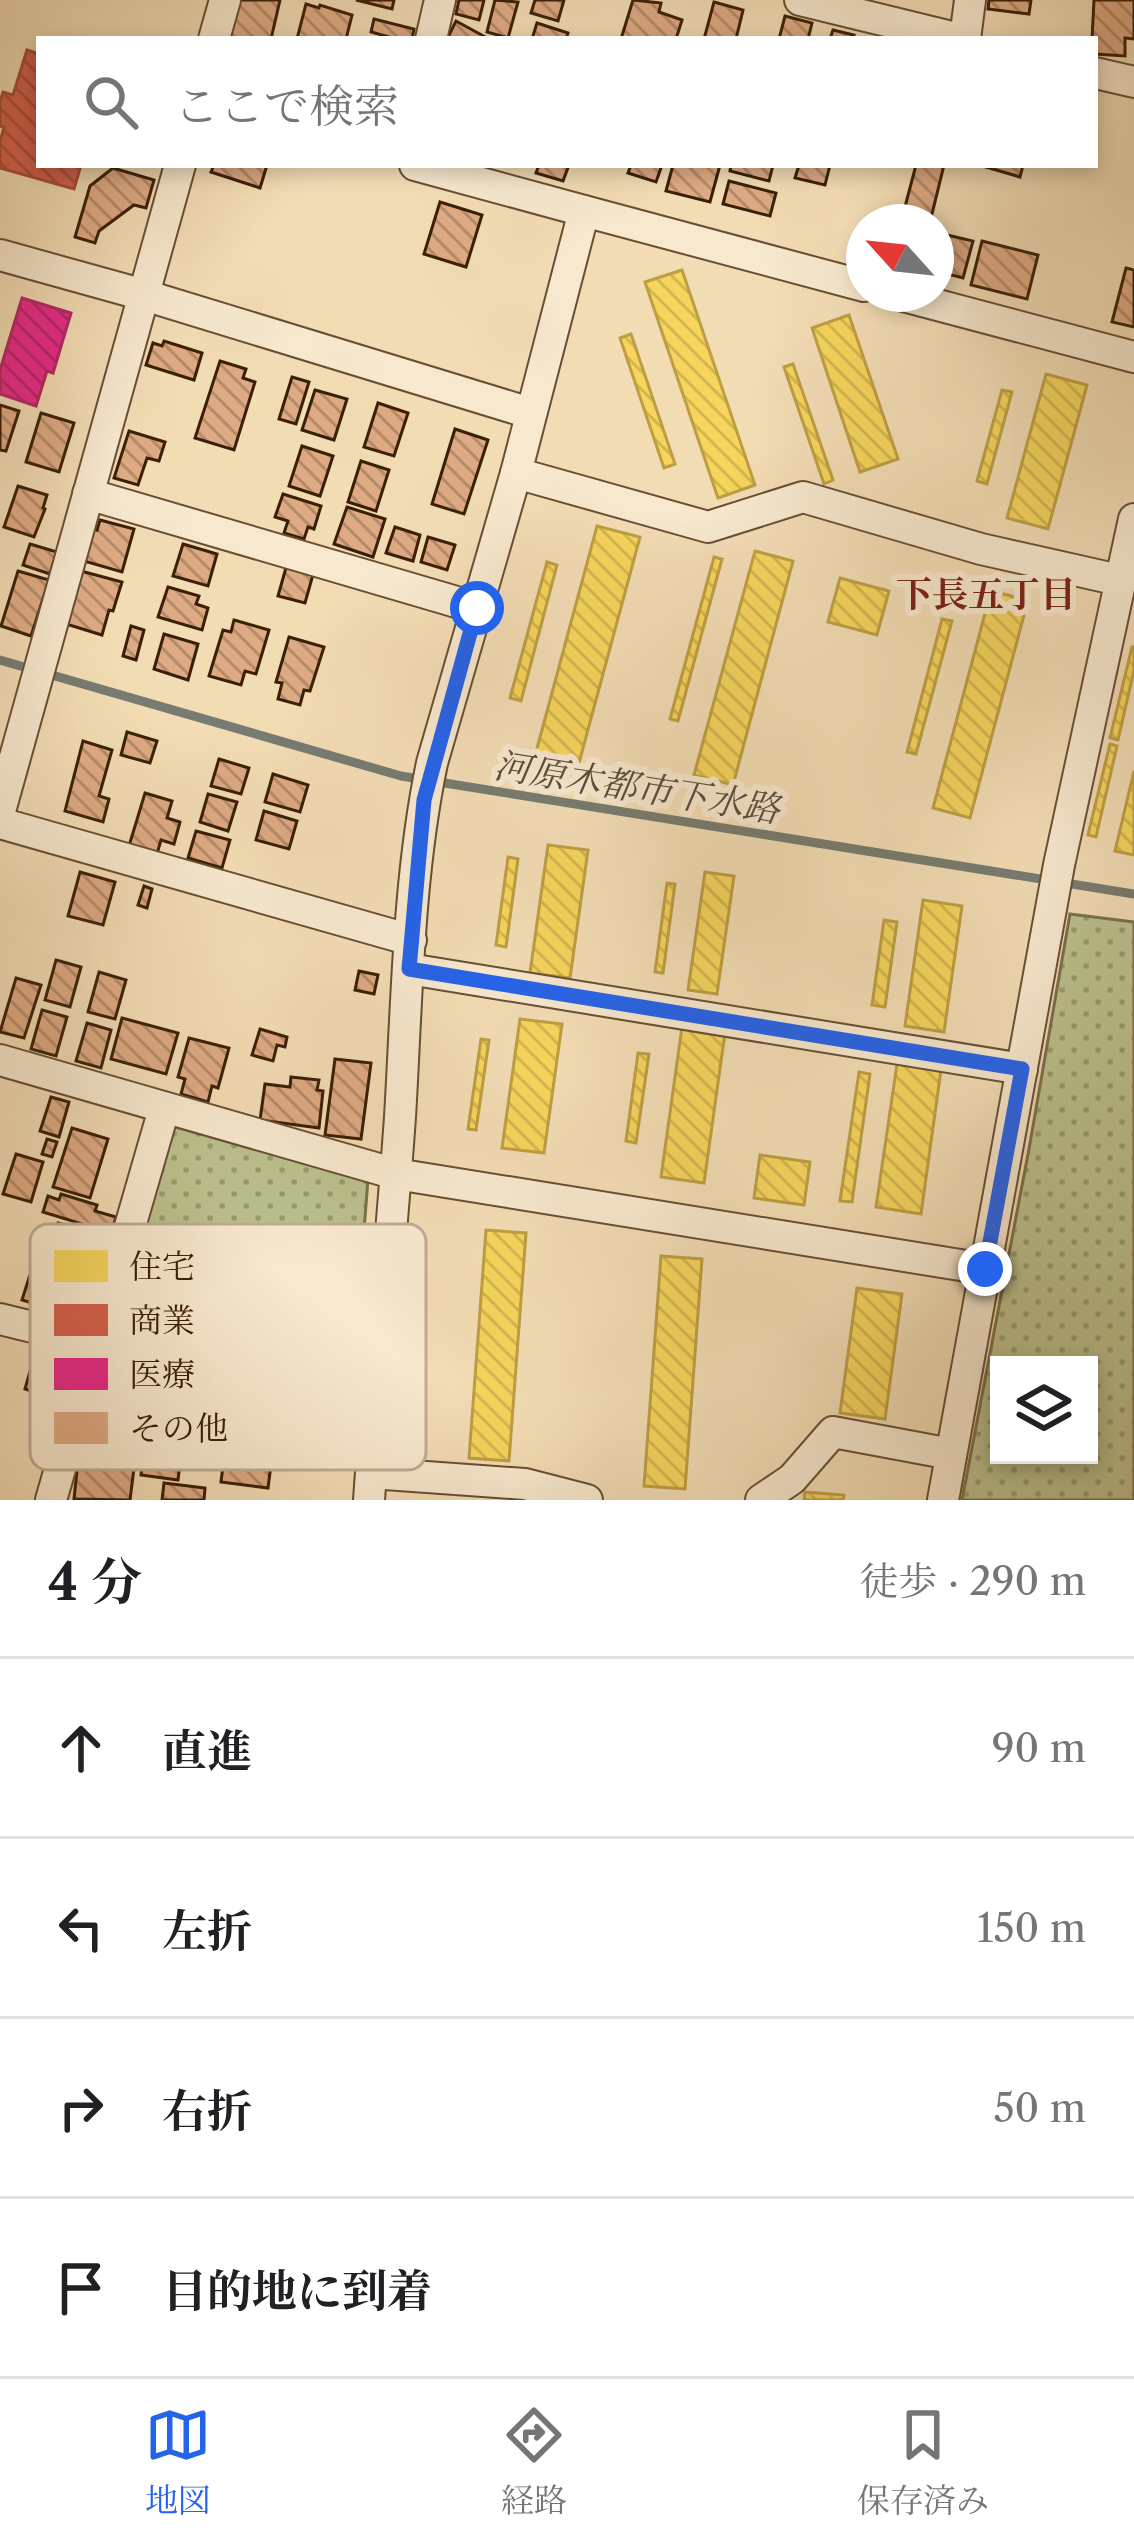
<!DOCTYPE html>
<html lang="ja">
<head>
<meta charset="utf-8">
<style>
  :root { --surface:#fff; --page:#f2f2f2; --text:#202124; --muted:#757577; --line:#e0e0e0; --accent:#2563eb }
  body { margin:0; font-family:"Libre Caslon Text","Noto Serif JP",serif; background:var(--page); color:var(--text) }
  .controls { position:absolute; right:36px; bottom:36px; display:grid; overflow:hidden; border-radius:0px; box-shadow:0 6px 18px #0003 }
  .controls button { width:108px; height:108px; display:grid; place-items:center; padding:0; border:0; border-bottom:3px solid var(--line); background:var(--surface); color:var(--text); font:60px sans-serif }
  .compass { position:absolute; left:846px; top:204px; width:108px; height:108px; border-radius:50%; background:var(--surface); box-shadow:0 6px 18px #0003; rotate:297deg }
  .stop { position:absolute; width:36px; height:36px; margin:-27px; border:9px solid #2563eb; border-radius:50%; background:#fff }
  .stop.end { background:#2563eb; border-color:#fff; box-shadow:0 3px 12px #0008 }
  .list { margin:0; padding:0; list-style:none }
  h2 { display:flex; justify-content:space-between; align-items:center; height:156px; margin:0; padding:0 48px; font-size:51px }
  h2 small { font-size:39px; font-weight:400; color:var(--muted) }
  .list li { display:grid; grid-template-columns:78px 1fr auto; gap:36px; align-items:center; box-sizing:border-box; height:180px; padding:0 48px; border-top:3px solid var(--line) }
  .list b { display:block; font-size:45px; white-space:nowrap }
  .list em { font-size:39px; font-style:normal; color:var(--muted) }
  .icon { flex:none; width:66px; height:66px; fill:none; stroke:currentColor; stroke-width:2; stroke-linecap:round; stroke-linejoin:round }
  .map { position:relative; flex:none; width:1134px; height:1500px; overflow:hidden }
  .search { position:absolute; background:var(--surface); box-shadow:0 6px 18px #0003; left:36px; right:36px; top:36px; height:132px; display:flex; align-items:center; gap:30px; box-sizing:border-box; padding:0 42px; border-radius:0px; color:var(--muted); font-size:45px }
  .sheet { height:876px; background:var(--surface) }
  nav { display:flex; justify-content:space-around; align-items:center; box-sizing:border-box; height:168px; border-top:3px solid var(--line); background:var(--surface); font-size:33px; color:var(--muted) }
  nav a { display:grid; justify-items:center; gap:6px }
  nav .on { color:var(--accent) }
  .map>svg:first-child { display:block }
</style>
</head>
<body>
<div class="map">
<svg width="1134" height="1500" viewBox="0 0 1134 1500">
  <defs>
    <pattern id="green-dots" width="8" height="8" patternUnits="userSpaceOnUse" patternTransform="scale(3)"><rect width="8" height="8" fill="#bbc08c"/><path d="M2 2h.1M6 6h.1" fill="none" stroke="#999b70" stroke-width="1.8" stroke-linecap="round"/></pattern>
    <pattern id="homes-back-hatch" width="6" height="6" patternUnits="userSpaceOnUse" patternTransform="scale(3)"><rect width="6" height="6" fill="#f6d55c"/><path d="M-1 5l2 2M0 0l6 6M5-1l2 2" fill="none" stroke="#d4b64e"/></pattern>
    <pattern id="shops-back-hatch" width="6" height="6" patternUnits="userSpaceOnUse" patternTransform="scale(3)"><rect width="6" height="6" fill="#d6604d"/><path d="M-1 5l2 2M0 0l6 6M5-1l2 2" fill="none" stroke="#af4f3e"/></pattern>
    <pattern id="health-back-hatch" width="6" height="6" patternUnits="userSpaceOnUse" patternTransform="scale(3)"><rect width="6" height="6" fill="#e7298a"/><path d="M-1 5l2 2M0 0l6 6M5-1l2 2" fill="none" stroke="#bc236f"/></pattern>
    <pattern id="building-back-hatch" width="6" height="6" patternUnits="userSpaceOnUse" patternTransform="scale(3)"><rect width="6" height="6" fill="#deaa83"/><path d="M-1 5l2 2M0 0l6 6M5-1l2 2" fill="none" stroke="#b58a69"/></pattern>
  </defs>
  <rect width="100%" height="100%" fill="#f2dcb4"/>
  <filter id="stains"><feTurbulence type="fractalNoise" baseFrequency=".00167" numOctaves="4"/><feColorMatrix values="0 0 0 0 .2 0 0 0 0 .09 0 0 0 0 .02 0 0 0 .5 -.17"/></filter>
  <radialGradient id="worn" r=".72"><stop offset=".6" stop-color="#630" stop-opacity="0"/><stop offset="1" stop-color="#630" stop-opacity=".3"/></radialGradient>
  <g fill="url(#green-dots)" stroke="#7a7049" stroke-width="3" fill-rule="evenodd">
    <path d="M 1070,914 L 1134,922 L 1134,1500 L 962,1500 L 1029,1149 ZM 999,1365 L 1089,1365 L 1089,1455 L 999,1455 Z"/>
    <path d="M 172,1126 L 368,1179 L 353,1371 L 336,1380 L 124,1327 L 121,1316 Z"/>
  </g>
  <g fill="url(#homes-back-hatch)" stroke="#be9e42" stroke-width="3">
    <path d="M 682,270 L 755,485 L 718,498 L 645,282 Z"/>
    <path d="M 849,315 L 898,459 L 860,472 L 812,328 Z"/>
    <path d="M 631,334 L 675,464 L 664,468 L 620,338 Z"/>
    <path d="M 793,364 L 833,480 L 824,484 L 784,367 Z"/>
    <path d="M 1046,374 L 1087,385 L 1048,529 L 1007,518 Z"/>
    <path d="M 1002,390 L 1012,392 L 987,484 L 977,481 Z"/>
    <path d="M 597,526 L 640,537 L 579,763 L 536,752 Z"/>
    <path d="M 755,551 L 793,561 L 733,785 L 694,775 Z"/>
    <path d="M 714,557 L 722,559 L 678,721 L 670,719 Z"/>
    <path d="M 547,562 L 557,565 L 521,701 L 510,698 Z"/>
    <path d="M 840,578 L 889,591 L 877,635 L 828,622 Z"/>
    <path d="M 991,591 L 1028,600 L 970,818 L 933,808 Z"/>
    <path d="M 942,619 L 952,621 L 916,754 L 907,752 Z"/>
    <path d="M 1132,647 L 1134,647 L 1134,670 L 1118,740 L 1110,738 Z"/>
    <path d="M 1110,744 L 1117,746 L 1096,837 L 1088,835 Z"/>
    <path d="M 1134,771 L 1134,855 L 1115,851 Z"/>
    <path d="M 548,845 L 588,850 L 570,978 L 530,973 Z"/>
    <path d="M 508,857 L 518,859 L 506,947 L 496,945 Z"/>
    <path d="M 705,872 L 734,876 L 717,994 L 688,990 Z"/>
    <path d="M 667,883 L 675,884 L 663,973 L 655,972 Z"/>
    <path d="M 923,900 L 962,906 L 944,1032 L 905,1026 Z"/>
    <path d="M 884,920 L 897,922 L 885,1007 L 872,1005 Z"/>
    <path d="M 520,1019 L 562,1024 L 544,1153 L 502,1148 Z"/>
    <path d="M 682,1027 L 725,1033 L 704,1183 L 661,1177 Z"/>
    <path d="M 481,1039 L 489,1040 L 476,1130 L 468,1129 Z"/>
    <path d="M 638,1053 L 649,1054 L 636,1143 L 626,1141 Z"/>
    <path d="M 897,1064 L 941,1070 L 921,1214 L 876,1207 Z"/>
    <path d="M 859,1072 L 870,1074 L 852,1202 L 840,1201 Z"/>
    <path d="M 760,1155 L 810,1162 L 804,1205 L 754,1198 Z"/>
    <path d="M 486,1230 L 526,1233 L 509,1461 L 469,1458 Z"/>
    <path d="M 661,1256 L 702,1259 L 685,1489 L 644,1486 Z"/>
    <path d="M 857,1288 L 902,1294 L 885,1419 L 840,1413 Z"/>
    <path d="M 805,1492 L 844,1495 L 843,1500 L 804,1500 Z"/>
  </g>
  <path fill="url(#shops-back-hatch)" stroke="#a74c38" stroke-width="3" d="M 27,50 L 39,54 L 39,165 L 81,165 L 74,189 L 0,168 L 0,142 L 4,127 L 0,126 L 0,102 L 3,92 L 13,95 Z"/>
  <path fill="url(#health-back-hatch)" stroke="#b32662" stroke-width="3" d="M 22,298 L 71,313 L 53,373 L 47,371 L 36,406 L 0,394 L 0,370 Z"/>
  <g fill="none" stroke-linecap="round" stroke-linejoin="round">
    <path stroke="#777b71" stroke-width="9" d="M 0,660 L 401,776 L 1134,894"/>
  </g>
  <g fill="url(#building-back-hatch)" stroke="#3a1f06" stroke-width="3">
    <path d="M 237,0 L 280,0 L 271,39 L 228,39 Z"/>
    <path d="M 356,0 L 394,0 L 392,9 Z"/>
    <path d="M 459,0 L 484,0 L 479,20 L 456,14 Z"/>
    <path d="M 495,0 L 518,2 L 508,38 L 487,32 Z"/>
    <path d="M 535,0 L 564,0 L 558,21 L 531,13 Z"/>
    <path d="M 633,0 L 661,3 L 659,12 L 682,20 L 676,39 L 621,39 Z"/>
    <path d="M 989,0 L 1031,0 L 1029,14 L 988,9 Z"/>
    <path d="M 1094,0 L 1134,0 L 1134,39 L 1125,38 L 1125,56 L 1095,54 L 1095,39 L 1092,39 Z"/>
    <path d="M 714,2 L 743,10 L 736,39 L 704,39 Z"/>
    <path d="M 306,4 L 319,8 L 320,5 L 352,15 L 346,39 L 297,39 Z"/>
    <path d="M 785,16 L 812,23 L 808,39 L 779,39 Z"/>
    <path d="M 374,19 L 414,29 L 412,39 L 396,39 L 371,32 Z"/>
    <path d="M 456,21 L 489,39 L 447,39 Z"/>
    <path d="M 537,23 L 568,33 L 566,39 L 532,39 Z"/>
    <path d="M 833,30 L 854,35 L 853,39 L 830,39 Z"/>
    <path d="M 214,165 L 267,165 L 260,188 L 211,172 Z"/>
    <path d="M 539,165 L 569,165 L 563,181 L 536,173 Z"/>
    <path d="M 631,165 L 662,165 L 656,182 L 628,173 Z"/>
    <path d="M 673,165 L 720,165 L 710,202 L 666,191 Z"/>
    <path d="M 731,165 L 773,165 L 769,181 L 730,171 Z"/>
    <path d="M 799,165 L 830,165 L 825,185 L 795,178 Z"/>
    <path d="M 916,165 L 944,165 L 930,222 L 901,222 Z"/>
    <path d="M 979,165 L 1023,165 L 1020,177 Z"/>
    <path d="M 113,168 L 154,180 L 146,208 L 134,205 L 99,231 L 95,243 L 75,237 L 90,186 Z"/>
    <path d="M 729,181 L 776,193 L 770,216 L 723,204 Z"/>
    <path d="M 440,202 L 482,215 L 466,267 L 424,254 Z"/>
    <path d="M 943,234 L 973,241 L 963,278 L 936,271 Z"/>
    <path d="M 982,241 L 1038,255 L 1027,299 L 971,285 Z"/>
    <path d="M 1126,268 L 1134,270 L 1134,327 L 1112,322 Z"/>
    <path d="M 164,341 L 202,353 L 194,380 L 146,365 L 153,343 L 162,346 Z"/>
    <path d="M 220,361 L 246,369 L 243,378 L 255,382 L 234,450 L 195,438 Z"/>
    <path d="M 292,377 L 309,382 L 296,424 L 279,419 Z"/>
    <path d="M 315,390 L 347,399 L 334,440 L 302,430 Z"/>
    <path d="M 378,403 L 408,413 L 394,456 L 364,447 Z"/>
    <path d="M 0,405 L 19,411 L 6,451 L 0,450 Z"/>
    <path d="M 41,413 L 74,423 L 59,472 L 26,462 Z"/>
    <path d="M 455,429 L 488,440 L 464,514 L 432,504 Z"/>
    <path d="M 129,431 L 165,442 L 159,461 L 147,458 L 138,485 L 114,478 Z"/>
    <path d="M 302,446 L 333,456 L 320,496 L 289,486 Z"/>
    <path d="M 361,461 L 389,470 L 376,511 L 348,502 Z"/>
    <path d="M 18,486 L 47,495 L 43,508 L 45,509 L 34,537 L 4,527 Z"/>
    <path d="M 283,494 L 321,506 L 314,529 L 308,527 L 304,539 L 284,533 L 288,521 L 275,517 Z"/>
    <path d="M 347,507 L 385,519 L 373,557 L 334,544 Z"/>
    <path d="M 100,520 L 134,529 L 122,572 L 84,561 L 93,528 L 97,530 Z"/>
    <path d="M 395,527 L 420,535 L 413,561 L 386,553 Z"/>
    <path d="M 428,537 L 455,545 L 447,570 L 421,562 Z"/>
    <path d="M 30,544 L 57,552 L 50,574 L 23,565 Z"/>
    <path d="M 183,544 L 217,554 L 208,586 L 173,576 Z"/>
    <path d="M 287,564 L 314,571 L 305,603 L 278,596 Z"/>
    <path d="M 18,571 L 49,580 L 31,636 L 1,626 Z"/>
    <path d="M 81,571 L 122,582 L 113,611 L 109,610 L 102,635 L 66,624 Z"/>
    <path d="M 168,587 L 199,596 L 196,604 L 208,608 L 202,630 L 158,617 Z"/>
    <path d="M 234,620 L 269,630 L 256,674 L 245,671 L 241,685 L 209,676 L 223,630 L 231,632 Z"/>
    <path d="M 131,626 L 144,630 L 136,660 L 123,656 Z"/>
    <path d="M 164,634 L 198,644 L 188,680 L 154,669 Z"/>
    <path d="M 289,637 L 324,647 L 310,691 L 304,690 L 300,705 L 278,699 L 282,683 L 276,682 Z"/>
    <path d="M 127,732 L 157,741 L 150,763 L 121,755 Z"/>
    <path d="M 83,741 L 112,750 L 99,796 L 109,799 L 103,822 L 65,811 Z"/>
    <path d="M 219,759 L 249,768 L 241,794 L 211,786 Z"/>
    <path d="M 273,774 L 308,785 L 300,812 L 265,802 Z"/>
    <path d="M 145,793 L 172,801 L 167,818 L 180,822 L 174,844 L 161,840 L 157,854 L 129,846 Z"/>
    <path d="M 208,794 L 237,802 L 228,831 L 200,822 Z"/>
    <path d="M 264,811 L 297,821 L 289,849 L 256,840 Z"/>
    <path d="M 196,831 L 230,840 L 222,868 L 188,858 Z"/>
    <path d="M 80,872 L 115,882 L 103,925 L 68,916 Z"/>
    <path d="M 144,886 L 152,889 L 147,908 L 138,905 Z"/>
    <path d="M 56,960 L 81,967 L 70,1007 L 45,1000 Z"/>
    <path d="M 359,971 L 378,975 L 374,994 L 355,990 Z"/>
    <path d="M 99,972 L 126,980 L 115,1019 L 88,1012 Z"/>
    <path d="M 16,978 L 41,985 L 24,1038 L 0,1032 Z"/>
    <path d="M 42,1010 L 67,1017 L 56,1056 L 31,1049 Z"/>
    <path d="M 122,1018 L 178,1033 L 166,1074 L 111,1059 Z"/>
    <path d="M 87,1023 L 111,1030 L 101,1068 L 76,1061 Z"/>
    <path d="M 260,1029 L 287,1037 L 285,1047 L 277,1045 L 273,1061 L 252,1055 Z"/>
    <path d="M 189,1038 L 229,1048 L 218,1088 L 212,1086 L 208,1102 L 181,1094 L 185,1079 L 178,1077 Z"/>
    <path d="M 335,1059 L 371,1063 L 361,1139 L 325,1135 Z"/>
    <path d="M 291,1077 L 319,1080 L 317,1090 L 323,1091 L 319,1128 L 260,1120 L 265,1084 L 290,1087 Z"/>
    <path d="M 51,1097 L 69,1102 L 59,1137 L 40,1131 Z"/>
    <path d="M 72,1128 L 108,1139 L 90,1198 L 53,1187 Z"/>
    <path d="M 47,1139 L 57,1142 L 52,1157 L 42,1154 Z"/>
    <path d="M 16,1154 L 43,1162 L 31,1202 L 3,1194 Z"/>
    <path d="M 61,1194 L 97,1205 L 95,1211 L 116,1217 L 111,1233 L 43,1212 L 48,1196 L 59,1200 Z"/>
    <path d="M 58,1223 L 89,1232 L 82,1254 L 51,1244 Z"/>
    <path d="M 39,1246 L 72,1256 L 56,1310 L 22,1300 Z"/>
    <path d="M 34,1357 L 67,1367 L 58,1399 L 25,1389 Z"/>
    <path d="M 149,1411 L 186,1416 L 178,1480 L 141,1475 Z"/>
    <path d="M 229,1417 L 253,1420 L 251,1431 L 275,1434 L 268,1488 L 221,1482 Z"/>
    <path d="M 78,1461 L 134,1468 L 130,1500 L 74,1499 Z"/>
    <path d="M 164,1483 L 205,1488 L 204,1500 L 162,1500 Z"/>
  </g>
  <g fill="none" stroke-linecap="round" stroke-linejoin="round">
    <g stroke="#684e32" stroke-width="34">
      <g id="minor">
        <path d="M 800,0 L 960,39"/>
        <path d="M 214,39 L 225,0"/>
        <path d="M 431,39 L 440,0"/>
        <path d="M 965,39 L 970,0"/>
        <path d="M 1095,73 L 1134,82"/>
        <path d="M 415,165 L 584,211"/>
        <path d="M 0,255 L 144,295 L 530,413"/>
        <path d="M 896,294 L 1134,357"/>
        <path d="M 516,473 L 708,527 L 803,497 L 981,549 L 1119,580"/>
        <path d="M 88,494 L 477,608"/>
        <path d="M 0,811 L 180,165"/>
        <path d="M 0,823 L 411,940"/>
        <path d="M 409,969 L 1022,1069"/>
        <path d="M 0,1060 L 396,1174 L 985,1269"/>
        <path d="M 0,1319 L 375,1411"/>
        <path d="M 371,1473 L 525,1484 L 587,1500"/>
        <path d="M 51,1500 L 164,1109"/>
        <path d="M 369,1500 C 378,1372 391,1245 400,1117 C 407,1000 408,878 432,763 L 516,473 L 584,211 L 864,286"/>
        <path d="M 761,1500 L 792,1479 L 833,1432 L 951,1454"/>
        <path d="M 943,1500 L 1059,865 L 1134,519"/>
      </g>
    </g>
    <use href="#minor" stroke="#f7e8ce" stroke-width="30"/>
  </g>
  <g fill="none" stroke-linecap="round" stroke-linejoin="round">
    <path stroke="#2563eb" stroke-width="15" d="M 477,608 L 424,800 L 409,969 L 1022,1069 L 985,1269"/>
  </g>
  <g text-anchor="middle" stroke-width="12" stroke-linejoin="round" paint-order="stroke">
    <g font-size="36" font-weight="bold" fill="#7a1f14" stroke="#f7e8ce">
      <text x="986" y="607">下長五丁目</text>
    </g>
    <g font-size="36" font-style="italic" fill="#594d3c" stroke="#f7e8ce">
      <text transform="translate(637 787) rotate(9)" y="13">河原木都市下水路</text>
    </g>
  </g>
  <rect x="30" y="1224" width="396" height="246" rx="18" fill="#f7e8ce" stroke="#beac92" stroke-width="3"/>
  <rect x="54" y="1250" width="54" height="32" fill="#f6d55c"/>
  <rect x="54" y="1304" width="54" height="32" fill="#d6604d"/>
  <rect x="54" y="1358" width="54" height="32" fill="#e7298a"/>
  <rect x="54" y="1412" width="54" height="32" fill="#deaa83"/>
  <g font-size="33" fill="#3a1f06">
    <text x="129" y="1278">住宅</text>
    <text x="129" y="1332">商業</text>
    <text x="129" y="1386">医療</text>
    <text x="129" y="1440">その他</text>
  </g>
  <rect width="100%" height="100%" filter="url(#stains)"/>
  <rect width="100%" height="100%" fill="url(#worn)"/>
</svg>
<div class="controls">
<button><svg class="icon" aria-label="layers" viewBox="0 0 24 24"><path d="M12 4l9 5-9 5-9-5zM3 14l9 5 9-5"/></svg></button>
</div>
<svg class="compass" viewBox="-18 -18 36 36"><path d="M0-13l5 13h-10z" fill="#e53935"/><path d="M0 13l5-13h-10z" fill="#757577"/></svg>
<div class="stop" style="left:477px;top:608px"></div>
<div class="stop end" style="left:985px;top:1269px"></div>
<div class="search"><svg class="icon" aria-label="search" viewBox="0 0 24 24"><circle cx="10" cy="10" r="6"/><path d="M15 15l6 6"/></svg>ここで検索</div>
</div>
<section class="sheet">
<h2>4 分<small>徒歩 · 290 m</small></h2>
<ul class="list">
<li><svg class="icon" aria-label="ahead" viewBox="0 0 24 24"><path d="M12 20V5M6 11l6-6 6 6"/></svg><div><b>直進</b></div><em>90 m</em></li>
<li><svg class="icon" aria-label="left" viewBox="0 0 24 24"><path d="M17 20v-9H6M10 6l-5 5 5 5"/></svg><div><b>左折</b></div><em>150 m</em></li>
<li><svg class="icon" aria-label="right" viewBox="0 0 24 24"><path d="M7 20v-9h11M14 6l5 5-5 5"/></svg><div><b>右折</b></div><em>50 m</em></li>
<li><svg class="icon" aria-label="arrive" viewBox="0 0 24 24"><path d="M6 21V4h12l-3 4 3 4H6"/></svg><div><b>目的地に到着</b></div></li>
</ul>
</section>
<nav>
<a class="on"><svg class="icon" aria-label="map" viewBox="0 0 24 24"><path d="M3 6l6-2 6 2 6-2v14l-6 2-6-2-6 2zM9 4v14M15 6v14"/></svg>地図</a>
<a><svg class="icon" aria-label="directions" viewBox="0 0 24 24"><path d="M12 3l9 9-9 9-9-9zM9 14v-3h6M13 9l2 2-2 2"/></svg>経路</a>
<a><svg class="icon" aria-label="saved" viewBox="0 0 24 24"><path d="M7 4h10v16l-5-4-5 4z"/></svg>保存済み</a>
</nav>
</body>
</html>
